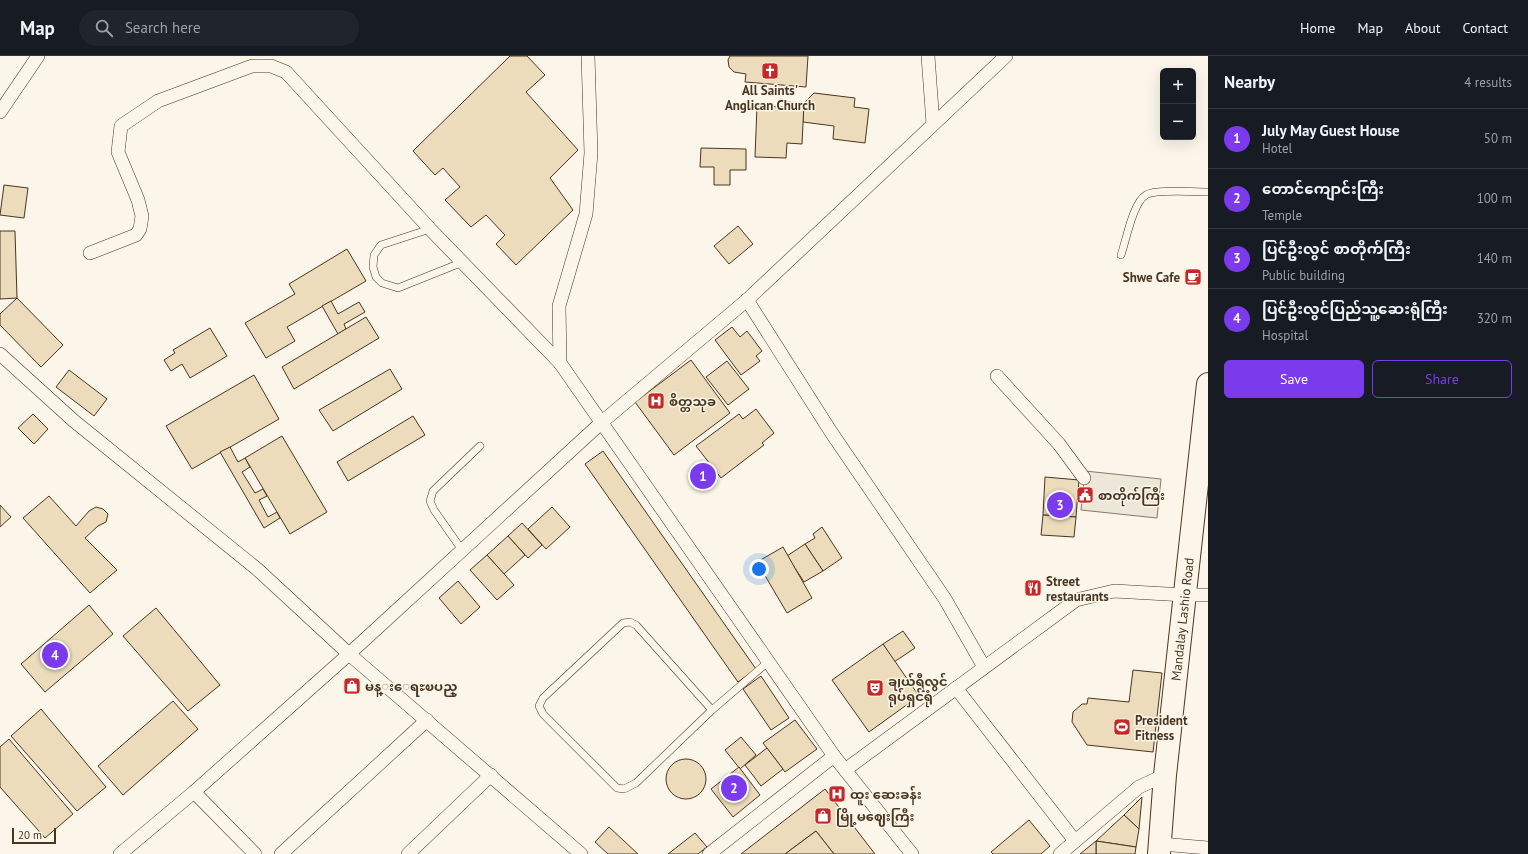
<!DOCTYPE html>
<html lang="en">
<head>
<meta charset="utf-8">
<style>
  :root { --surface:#171b24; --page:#20242c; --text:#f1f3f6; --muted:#9ea1a6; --line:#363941; --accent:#7c3aed }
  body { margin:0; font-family:"PT Sans","Noto Sans Myanmar",sans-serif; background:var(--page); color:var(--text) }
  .controls { position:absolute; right:12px; top:12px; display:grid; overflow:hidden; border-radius:6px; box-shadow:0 4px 16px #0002 }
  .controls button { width:36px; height:36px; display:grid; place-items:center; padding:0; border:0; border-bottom:1px solid var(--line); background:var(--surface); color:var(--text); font:20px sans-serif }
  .scale { position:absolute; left:12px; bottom:10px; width:44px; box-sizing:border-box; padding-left:4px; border:2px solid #4a3520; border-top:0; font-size:11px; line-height:14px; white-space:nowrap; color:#4a3520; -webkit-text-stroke:3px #fbf6e9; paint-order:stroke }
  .you { position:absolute; left:759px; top:513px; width:14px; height:14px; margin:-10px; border:3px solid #fff; border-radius:50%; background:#1a73e8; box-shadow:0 0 0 6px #1a73e833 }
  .badge { display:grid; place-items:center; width:26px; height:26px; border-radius:50%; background:var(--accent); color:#fff; font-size:13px; font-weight:700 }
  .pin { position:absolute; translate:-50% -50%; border:2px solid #fff; box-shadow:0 1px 4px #0006 }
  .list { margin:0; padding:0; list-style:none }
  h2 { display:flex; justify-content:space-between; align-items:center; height:52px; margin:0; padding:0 16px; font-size:17px }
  h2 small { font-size:13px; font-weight:400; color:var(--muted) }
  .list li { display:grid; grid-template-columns:26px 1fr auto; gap:12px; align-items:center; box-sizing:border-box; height:60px; padding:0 16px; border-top:1px solid var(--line) }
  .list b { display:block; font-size:15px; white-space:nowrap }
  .list p { margin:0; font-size:13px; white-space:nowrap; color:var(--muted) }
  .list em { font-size:13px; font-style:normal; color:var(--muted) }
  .actions { display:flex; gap:8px; padding:12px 16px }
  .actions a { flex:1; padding:9px 0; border:1px solid var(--accent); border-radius:6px; text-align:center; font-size:14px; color:var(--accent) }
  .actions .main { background:var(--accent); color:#fff }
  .icon { flex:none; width:22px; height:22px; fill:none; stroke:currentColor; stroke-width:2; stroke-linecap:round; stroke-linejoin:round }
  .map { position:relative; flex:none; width:1208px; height:798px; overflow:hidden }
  header { display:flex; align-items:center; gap:24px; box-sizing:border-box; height:56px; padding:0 20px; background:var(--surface); border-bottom:1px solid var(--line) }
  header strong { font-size:19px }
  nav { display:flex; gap:22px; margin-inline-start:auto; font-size:14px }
  .search { width:280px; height:36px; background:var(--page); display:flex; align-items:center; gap:10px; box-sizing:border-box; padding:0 14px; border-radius:22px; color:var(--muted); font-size:15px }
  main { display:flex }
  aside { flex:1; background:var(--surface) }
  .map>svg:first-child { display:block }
</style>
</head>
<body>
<header>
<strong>Map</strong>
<div class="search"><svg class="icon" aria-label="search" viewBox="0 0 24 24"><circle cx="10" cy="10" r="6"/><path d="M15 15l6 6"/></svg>Search here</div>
<nav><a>Home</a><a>Map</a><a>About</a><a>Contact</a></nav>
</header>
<main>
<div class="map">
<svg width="1208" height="798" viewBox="0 0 1208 798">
  <rect width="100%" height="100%" fill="#fbf6e9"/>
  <path fill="#ede7d9" stroke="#887966" d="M 1085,415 L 1161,423 L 1157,462 L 1081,454 Z"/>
  <g fill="#ecdcbc" stroke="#4a3520">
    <path d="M 510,0 L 527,0 L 545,19 L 526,36 L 578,94 L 550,122 L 573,154 L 516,209 L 496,188 L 505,179 L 486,159 L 471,171 L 445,144 L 460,131 L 443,112 L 435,119 L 413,95 Z"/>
    <path d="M 730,0 L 808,0 L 806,31 L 745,26 L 746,18 L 734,16 L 729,11 L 728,4 Z"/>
    <path d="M 814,37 L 855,42 L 854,51 L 869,53 L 865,87 L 833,83 L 834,70 L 803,66 L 804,47 Z"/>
    <path d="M 785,46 L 804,47 L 802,88 L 787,87 L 786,102 L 755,101 L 757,50 L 785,51 Z"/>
    <path d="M 701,92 L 746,93 L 746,114 L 730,114 L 730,129 L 714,129 L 714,111 L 700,111 Z"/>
    <path d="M 4,129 L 28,132 L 24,162 L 0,159 Z"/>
    <path d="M 738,170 L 753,188 L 729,208 L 714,190 Z"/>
    <path d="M 0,175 L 15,175 L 17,242 L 0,243 Z"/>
    <path d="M 347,193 L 366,225 L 287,271 L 295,285 L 266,302 L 245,267 L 295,238 L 289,228 Z"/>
    <path d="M 17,242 L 63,289 L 41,311 L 0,269 L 0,258 Z"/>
    <path d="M 331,245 L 338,258 L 359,246 L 365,256 L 344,268 L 346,273 L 338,278 L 322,250 Z"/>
    <path d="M 366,261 L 379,282 L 294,333 L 282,311 Z"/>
    <path d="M 732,271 L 740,281 L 747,275 L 762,295 L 756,300 L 760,305 L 741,319 L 715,284 Z"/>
    <path d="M 210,272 L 227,300 L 190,322 L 182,308 L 171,315 L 164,304 L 175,297 L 173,294 Z"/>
    <path d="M 691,304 L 730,357 L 674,399 L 635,346 Z"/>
    <path d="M 727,305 L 749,333 L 728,349 L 706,321 Z"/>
    <path d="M 390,313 L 402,333 L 333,375 L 319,354 Z"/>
    <path d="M 69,314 L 107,343 L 94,360 L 56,331 Z"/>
    <path d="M 254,319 L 279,363 L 192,413 L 166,370 Z"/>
    <path d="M 756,353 L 774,377 L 762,387 L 764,389 L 721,422 L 696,390 L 739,358 L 743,363 Z"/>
    <path d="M 33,358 L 48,373 L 34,388 L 18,372 Z"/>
    <path d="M 413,360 L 425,379 L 348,425 L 337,406 Z"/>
    <path d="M 282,380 L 327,456 L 290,478 L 245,402 Z"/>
    <path d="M 230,391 L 238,406 L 245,402 L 250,411 L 242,416 L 255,437 L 263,433 L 267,440 L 259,444 L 268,461 L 277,456 L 280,462 L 264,472 L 220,396 Z"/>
    <path d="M 603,395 L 756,613 L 738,626 L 585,408 Z"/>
    <path d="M 702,405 L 717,425 L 703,435 L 689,415 Z"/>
    <path d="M 1045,421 L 1079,424 L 1076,461 L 1043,459 Z"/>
    <path d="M 49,440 L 76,470 L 89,455 L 96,451 L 103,453 L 108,458 L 106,466 L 98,470 L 85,482 L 117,514 L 90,537 L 23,462 Z"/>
    <path d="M 0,449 L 11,461 L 0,471 Z"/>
    <path d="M 552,451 L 570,471 L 546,493 L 528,473 Z"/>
    <path d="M 1043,459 L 1076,461 L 1074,481 L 1041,479 Z"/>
    <path d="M 522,467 L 542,489 L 528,502 L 508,480 Z"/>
    <path d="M 822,471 L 842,502 L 823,515 L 805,488 L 815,482 L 813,478 Z"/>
    <path d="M 508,480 L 525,499 L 504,518 L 487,499 Z"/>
    <path d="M 805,488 L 823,515 L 804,526 L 787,500 Z"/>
    <path d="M 783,491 L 812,542 L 787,557 L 757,506 Z"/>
    <path d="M 487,499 L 514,529 L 497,544 L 470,514 Z"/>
    <path d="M 458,525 L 480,551 L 461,568 L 439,542 Z"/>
    <path d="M 89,549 L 113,578 L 45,636 L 21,608 Z"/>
    <path d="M 156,552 L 220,629 L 188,655 L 123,580 Z"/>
    <path d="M 903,575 L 915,592 L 894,606 L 883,588 Z"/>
    <path d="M 883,588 L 919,640 L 869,676 L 832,624 Z"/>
    <path d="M 1133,614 L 1162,617 L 1153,696 L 1087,689 L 1072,666 L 1073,656 L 1082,648 L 1087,648 L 1088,642 L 1129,646 Z"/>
    <path d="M 761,620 L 789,662 L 771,674 L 743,633 Z"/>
    <path d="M 173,645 L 198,673 L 123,739 L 98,710 Z"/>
    <path d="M 41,653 L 106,731 L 77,755 L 11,680 Z"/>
    <path d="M 795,664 L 817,693 L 785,716 L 763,687 Z"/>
    <path d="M 741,681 L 756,699 L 740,713 L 725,694 Z"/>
    <path d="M 9,683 L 73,758 L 45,782 L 0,731 L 0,691 Z"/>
    <path d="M 767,692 L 783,713 L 761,730 L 745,709 Z"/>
    <circle cx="686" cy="723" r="20"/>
    <path d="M 739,711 L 760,739 L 733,761 L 711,733 Z"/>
    <path d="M 825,733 L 875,798 L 834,798 L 816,775 L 785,798 L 741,798 Z"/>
    <path d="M 1142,741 L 1139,773 L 1124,759 Z"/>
    <path d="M 1124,759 L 1139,773 L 1136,791 L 1096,785 Z"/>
    <path d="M 1029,764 L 1050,790 L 1041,798 L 993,798 L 991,796 Z"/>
    <path d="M 609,771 L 638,798 L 608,798 L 595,786 Z"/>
    <path d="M 816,775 L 834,798 L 785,798 Z"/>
    <path d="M 695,777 L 707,791 L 698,798 L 668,798 Z"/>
    <path d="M 1096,785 L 1136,791 L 1135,798 L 1096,798 Z"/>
    <path d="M 1096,785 L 1096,798 L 1080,798 Z"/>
  </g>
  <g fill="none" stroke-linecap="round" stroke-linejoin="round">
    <g stroke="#4a3520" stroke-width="8">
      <g id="service">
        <path d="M 430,173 L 381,189 L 374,199 L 373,211 L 376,221 L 382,227 L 398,232 L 463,206"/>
        <path d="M 1121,199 C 1126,185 1133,146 1146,139 C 1155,133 1196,136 1208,136"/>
        <path d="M 462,494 L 434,454 L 430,445 L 433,435 L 480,390"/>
        <path d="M 712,654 L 636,569 L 630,566 L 623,567 L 543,642 L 539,650 L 543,658 L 617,732 L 624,733 L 636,727 L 712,654 L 768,606"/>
      </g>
    </g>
    <g stroke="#4a3520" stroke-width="14">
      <g id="minor">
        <path d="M 588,0 L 591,97 L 586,158 L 559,250 L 560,307 L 834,700 L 912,798"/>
        <path d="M 928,0 L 933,68"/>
        <path d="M 0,56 L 38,0"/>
        <path d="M 90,197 L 136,179 L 140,173 L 142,160 L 138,144 L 118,96 L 121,70 L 158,45 L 252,10 L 271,10 L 286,16 L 430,173 L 560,307"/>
        <path d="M 747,244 L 831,376 L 945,543 L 984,611"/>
        <path d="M 0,298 L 74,365 L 257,513 L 349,598 L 581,798"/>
        <path d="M 997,320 L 1059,388 L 1084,422"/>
        <path d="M 956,632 L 1075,785"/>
        <path d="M 845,714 L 1076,544 L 1114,535 L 1185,539 L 1208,539"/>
        <path d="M 194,736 L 255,798"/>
        <path d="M 1161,788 L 1208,792"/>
        <path d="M 120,798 L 194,736 L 349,598 L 602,366 L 747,244 L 1006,0"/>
        <path d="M 281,798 L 427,664"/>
        <path d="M 408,798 L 491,719"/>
        <path d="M 709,798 L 834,700"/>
        <path d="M 1060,798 L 1139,731 L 1165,719"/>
      </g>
    </g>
    <g stroke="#4a3520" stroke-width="24">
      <g id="trunk">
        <path id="s1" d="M 1159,798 L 1165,719 L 1208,328"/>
      </g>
    </g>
    <use href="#service" stroke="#fbf6e9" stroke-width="7"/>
    <use href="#minor" stroke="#fbf6e9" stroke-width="13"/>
    <use href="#trunk" stroke="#fbf6e9" stroke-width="22"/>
  </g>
  <defs>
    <g id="church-square" transform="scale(0.9)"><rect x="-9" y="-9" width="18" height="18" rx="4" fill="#c62828" stroke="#fbf6e9"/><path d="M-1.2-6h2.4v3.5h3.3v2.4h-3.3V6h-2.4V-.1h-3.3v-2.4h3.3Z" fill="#fff"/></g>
    <g id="cafe-square" transform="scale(0.9)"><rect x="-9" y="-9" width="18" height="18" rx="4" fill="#c62828" stroke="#fbf6e9"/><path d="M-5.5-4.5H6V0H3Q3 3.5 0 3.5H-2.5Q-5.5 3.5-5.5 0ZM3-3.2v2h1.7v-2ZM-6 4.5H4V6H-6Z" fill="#fff"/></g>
    <g id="hospital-square" transform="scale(0.9)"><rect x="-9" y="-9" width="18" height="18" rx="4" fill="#c62828" stroke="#fbf6e9"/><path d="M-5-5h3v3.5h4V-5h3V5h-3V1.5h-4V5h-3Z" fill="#fff"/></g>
    <g id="civic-square" transform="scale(0.9)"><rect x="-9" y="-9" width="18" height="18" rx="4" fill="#c62828" stroke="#fbf6e9"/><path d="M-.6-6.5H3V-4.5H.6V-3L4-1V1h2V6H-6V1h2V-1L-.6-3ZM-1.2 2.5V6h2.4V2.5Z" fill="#fff"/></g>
    <g id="restaurant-square" transform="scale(0.9)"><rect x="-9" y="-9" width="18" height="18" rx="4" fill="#c62828" stroke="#fbf6e9"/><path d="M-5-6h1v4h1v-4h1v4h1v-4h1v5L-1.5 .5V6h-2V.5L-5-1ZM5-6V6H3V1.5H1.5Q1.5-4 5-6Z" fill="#fff"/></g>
    <g id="shop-square" transform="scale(0.9)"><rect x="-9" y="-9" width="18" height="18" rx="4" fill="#c62828" stroke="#fbf6e9"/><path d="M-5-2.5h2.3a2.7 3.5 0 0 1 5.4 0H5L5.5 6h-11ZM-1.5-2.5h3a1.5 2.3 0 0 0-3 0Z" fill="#fff"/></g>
    <g id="theatre-square" transform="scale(0.9)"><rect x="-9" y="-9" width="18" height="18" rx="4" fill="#c62828" stroke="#fbf6e9"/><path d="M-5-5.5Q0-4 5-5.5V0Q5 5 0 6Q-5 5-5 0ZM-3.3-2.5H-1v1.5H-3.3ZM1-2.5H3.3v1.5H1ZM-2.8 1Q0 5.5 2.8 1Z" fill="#fff"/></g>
    <g id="stadium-square" transform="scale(0.9)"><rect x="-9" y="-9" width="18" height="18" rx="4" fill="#c62828" stroke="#fbf6e9"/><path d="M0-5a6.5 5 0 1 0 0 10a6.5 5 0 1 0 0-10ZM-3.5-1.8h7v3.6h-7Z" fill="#fff"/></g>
  </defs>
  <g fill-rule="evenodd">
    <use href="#church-square" x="770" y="15"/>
    <use href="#cafe-square" x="1193" y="221"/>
    <use href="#hospital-square" x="656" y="345"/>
    <use href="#civic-square" x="1085" y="439"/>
    <use href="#restaurant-square" x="1033" y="532"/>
    <use href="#shop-square" x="352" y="630"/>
    <use href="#theatre-square" x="875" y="632"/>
    <use href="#stadium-square" x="1122" y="671"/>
    <use href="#hospital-square" x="837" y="738"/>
    <use href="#shop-square" x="823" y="760"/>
  </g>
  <g text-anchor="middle" stroke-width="3" stroke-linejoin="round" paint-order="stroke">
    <g font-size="13" font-weight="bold" fill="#4a3520" stroke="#fbf6e9" text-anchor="start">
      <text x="770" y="39" text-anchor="middle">All Saints'<tspan x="770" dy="15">Anglican Church</tspan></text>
      <text x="1180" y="226" text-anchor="end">Shwe Cafe</text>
      <text x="669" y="350">စိတ္တသုခ</text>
      <text x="1098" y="444">စာတိုက်ကြီး</text>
      <text x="1046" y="530">Street<tspan x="1046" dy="15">restaurants</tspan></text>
      <text x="888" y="630">ချယ်ရီလွင်<tspan x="888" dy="15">ရုပ်ရှင်ရုံ</tspan></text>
      <text x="365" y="635">မန္းေရႊၿပည္</text>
      <text x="1135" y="669">President<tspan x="1135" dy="15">Fitness</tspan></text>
      <text x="850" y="743">ထူး ဆေးခန်း</text>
      <text x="836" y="765">မြို့မဈေးကြီး</text>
    </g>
    <g font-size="13" fill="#4a3520" stroke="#fbf6e9">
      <text dy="5" stroke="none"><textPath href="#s1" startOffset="236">Mandalay Lashio Road</textPath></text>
    </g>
  </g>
</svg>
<div class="controls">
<button>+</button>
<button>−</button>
</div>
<div class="scale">20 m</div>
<div class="you"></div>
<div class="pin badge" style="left:703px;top:420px">1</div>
<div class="pin badge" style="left:734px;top:732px">2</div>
<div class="pin badge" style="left:1060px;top:449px">3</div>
<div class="pin badge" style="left:55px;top:599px">4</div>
</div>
<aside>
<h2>Nearby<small>4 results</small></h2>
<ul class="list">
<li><span class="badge">1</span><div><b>July May Guest House</b><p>Hotel</p></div><em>50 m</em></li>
<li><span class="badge">2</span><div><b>တောင်ကျောင်းကြီး</b><p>Temple</p></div><em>100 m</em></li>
<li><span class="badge">3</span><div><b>ပြင်ဦးလွင် စာတိုက်ကြီး</b><p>Public building</p></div><em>140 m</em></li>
<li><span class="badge">4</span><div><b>ပြင်ဦးလွင်ပြည်သူ့ဆေးရုံကြီး</b><p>Hospital</p></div><em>320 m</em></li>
</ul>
<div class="actions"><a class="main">Save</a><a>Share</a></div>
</aside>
</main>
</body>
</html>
